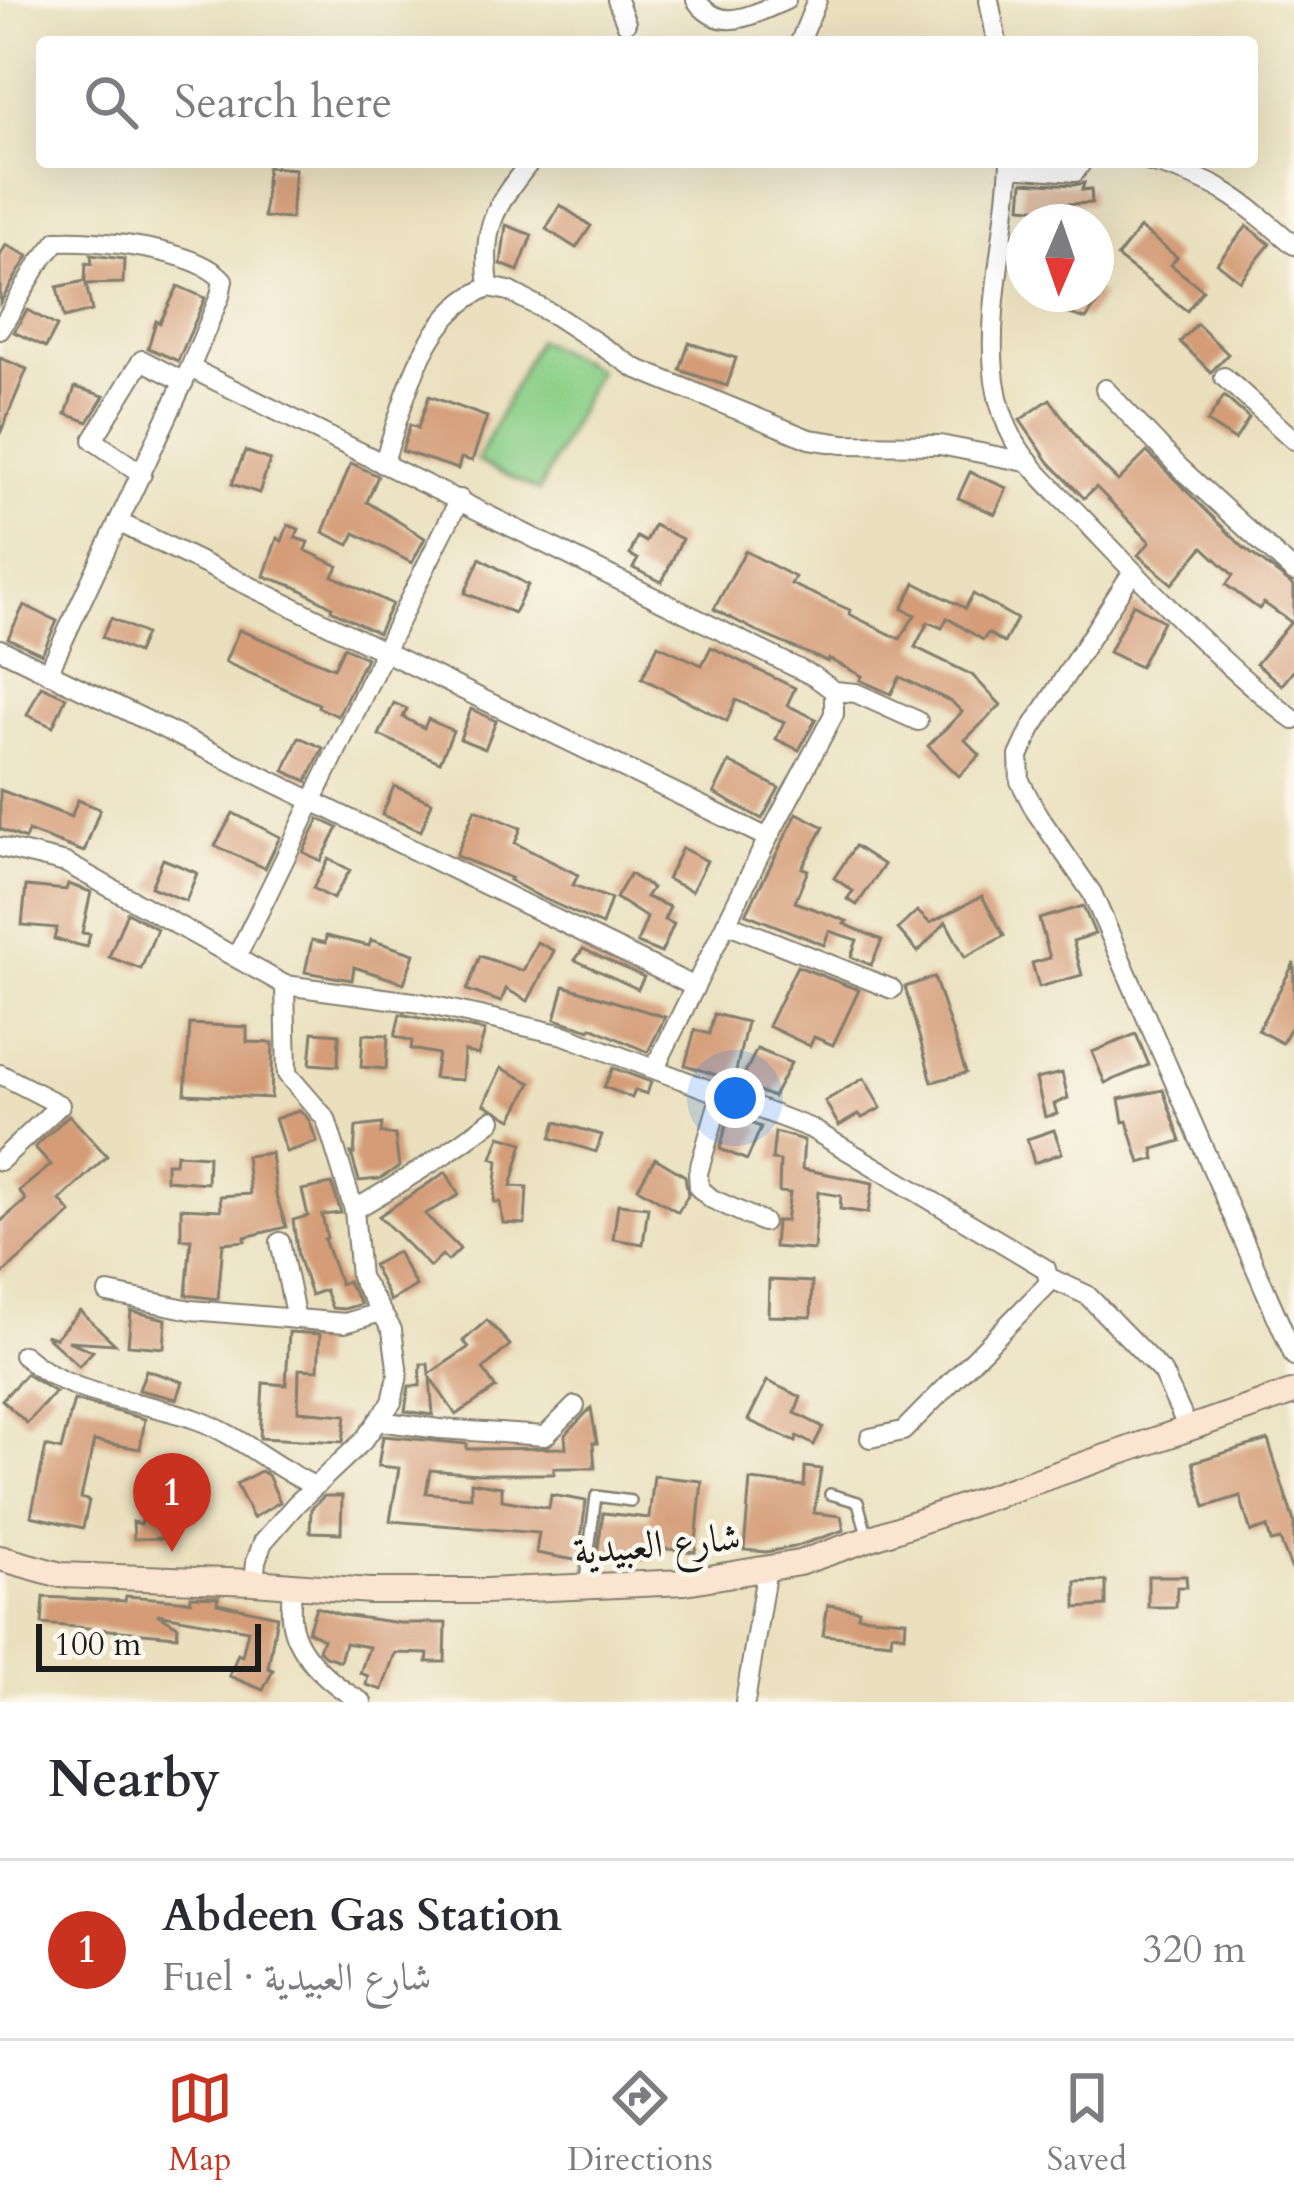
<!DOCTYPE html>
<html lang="en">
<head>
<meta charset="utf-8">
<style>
  :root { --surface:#fff; --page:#f2f2f3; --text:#2b2b33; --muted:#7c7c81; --line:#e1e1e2; --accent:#c8321e }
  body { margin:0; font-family:Cardo,Amiri,serif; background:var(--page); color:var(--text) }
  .compass { position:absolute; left:1006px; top:204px; width:108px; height:108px; border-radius:50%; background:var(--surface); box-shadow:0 12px 48px #0002; rotate:182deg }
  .scale { position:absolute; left:36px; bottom:30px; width:225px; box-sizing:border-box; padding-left:12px; border:6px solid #1c1c1c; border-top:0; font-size:33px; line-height:42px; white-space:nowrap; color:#1c1c1c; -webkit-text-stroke:9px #fbf7ec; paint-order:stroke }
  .you { position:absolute; left:735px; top:1098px; width:42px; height:42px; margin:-30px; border:9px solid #fff; border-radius:50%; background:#1a73e8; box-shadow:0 0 0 18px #1a73e833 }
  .badge { display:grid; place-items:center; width:78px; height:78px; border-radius:50%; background:var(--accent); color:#fff; font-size:39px; font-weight:700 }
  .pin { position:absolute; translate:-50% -99px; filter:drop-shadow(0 3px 6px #0008) }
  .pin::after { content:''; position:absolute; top:63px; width:42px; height:36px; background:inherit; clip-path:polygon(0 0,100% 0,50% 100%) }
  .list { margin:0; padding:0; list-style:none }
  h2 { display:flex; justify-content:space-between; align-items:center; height:156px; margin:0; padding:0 48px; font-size:51px }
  h2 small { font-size:39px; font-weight:400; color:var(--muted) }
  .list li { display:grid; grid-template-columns:78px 1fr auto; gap:36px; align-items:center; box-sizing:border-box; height:180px; padding:0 48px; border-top:3px solid var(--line) }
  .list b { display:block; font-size:45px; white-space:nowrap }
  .list p { margin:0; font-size:39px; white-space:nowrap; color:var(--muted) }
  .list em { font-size:39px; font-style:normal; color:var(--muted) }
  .icon { flex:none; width:66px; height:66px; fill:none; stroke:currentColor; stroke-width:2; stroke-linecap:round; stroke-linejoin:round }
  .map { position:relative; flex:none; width:1294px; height:1702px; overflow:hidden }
  .search { position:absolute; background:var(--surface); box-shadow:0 12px 48px #0002; left:36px; right:36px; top:36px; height:132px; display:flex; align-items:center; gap:30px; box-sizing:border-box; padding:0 42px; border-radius:12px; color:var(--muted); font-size:45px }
  .sheet { height:336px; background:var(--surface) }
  nav { display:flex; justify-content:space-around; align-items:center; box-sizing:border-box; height:168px; border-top:3px solid var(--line); background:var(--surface); font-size:33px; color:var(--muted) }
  nav a { display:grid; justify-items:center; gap:6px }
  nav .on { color:var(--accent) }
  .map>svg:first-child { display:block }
</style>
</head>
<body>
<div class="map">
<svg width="1294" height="1702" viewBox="0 0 1294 1702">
  <rect width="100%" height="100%" fill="#fbf7ec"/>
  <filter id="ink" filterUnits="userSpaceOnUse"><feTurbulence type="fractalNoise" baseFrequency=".00833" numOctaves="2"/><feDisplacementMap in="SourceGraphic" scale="24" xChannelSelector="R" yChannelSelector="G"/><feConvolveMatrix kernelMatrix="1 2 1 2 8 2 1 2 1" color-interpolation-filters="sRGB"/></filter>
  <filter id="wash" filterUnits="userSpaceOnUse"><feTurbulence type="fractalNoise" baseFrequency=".004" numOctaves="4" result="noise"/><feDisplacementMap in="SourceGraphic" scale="48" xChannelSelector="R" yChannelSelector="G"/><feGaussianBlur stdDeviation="2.7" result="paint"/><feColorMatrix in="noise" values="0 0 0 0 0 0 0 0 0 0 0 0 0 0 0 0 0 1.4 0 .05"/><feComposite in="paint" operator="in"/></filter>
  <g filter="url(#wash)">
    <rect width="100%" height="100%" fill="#eae0be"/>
    <path fill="#8ccf88" stroke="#547652" stroke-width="3" d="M 537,340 L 598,370 L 539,491 L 477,461 Z"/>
    <g id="blocks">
      <g fill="#d49c77">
        <path d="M 267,167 L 295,169 L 291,219 L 264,217 Z"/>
        <path d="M 1023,182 L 1074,185 L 1084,183 L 1082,190 L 1091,189 L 1092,203 L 1065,204 L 1065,211 L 1021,207 Z"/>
        <path d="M 560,205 L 591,226 L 576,248 L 546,229 Z"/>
        <path d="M 506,225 L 532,235 L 518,271 L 501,264 Z"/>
        <path d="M 1247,226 L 1270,244 L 1240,281 L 1217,263 Z"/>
        <path d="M 1140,228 L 1177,257 L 1171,265 L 1203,290 L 1187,311 L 1117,257 Z"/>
        <path d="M 6,245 L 28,256 L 0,303 L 0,256 Z"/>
        <path d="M 91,255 L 124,259 L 123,283 L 86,284 L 92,311 L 64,318 L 57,287 L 85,281 L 86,263 L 92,264 Z"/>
        <path d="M 178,286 L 205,298 L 178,361 L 148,348 L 156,321 L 160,323 Z"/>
        <path d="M 1066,294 L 1104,294 L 1086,319 L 1060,311 Z"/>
        <path d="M 27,310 L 57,326 L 46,347 L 14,332 Z"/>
        <path d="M 1197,324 L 1228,354 L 1211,372 L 1180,342 Z"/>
        <path d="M 689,343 L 736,358 L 727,386 L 680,370 Z"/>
        <path d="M 0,358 L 27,369 L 0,434 Z"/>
        <path d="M 75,387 L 104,396 L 88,422 L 66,414 Z"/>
        <path d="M 429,396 L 487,417 L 472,461 L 461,458 L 458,469 L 402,451 L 410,425 L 418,428 Z"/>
        <path d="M 1224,396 L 1249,418 L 1235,440 L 1207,422 Z"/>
        <path d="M 1050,399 L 1084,447 L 1118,481 L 1147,452 L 1244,548 L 1294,586 L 1294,670 L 1282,685 L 1256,664 L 1291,622 L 1264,603 L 1259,609 L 1226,585 L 1233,575 L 1203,547 L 1172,584 L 1138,555 L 1150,542 L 1096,487 L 1084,498 L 1049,462 L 1020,420 Z"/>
        <path d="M 245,451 L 270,460 L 259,493 L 232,484 Z"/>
        <path d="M 351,463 L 378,476 L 367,502 L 425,538 L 412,563 L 355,533 L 349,545 L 323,532 Z"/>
        <path d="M 970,472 L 1007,488 L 995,514 L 958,498 Z"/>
        <path d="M 288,525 L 299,529 L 295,538 L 308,542 L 305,550 L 338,566 L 333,576 L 392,604 L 378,633 L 331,610 L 332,607 L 296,587 L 264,576 L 277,538 L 282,541 Z"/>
        <path d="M 654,525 L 682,539 L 662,582 L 633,568 L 638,559 L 630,555 L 637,537 L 646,542 Z"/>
        <path d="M 745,551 L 795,577 L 791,584 L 850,610 L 849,614 L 900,639 L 915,615 L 902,609 L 915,583 L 965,608 L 973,594 L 1017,619 L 1004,643 L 988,633 L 983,640 L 947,618 L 942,628 L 928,622 L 915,647 L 972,675 L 1001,705 L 965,740 L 980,755 L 959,776 L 928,746 L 962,712 L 952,702 L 900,677 L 891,694 L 860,680 L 862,676 L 829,659 L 828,662 L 764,635 L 714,609 Z"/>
        <path d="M 480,558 L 528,585 L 514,613 L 465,593 Z"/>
        <path d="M 1133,604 L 1163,621 L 1140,667 L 1109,652 Z"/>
        <path d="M 24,605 L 57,621 L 42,654 L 8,638 Z"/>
        <path d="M 111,618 L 145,634 L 137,653 L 102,637 Z"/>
        <path d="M 239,630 L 334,668 L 344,647 L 366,658 L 338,716 L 318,707 L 319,704 L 225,662 Z"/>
        <path d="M 658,645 L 702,665 L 711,647 L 795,688 L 787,705 L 816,719 L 799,750 L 776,739 L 784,722 L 736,700 L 727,721 L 642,678 Z"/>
        <path d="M 41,686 L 66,697 L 53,727 L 27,715 Z"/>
        <path d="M 394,703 L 407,709 L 403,717 L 424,728 L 428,719 L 453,731 L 440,762 L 379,735 Z"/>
        <path d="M 471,709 L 496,721 L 485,749 L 460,739 Z"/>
        <path d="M 299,737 L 323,748 L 307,781 L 284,771 Z"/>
        <path d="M 729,762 L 779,788 L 762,819 L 714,793 Z"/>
        <path d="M 394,786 L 432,802 L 421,831 L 382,815 Z"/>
        <path d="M 0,790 L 71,817 L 78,800 L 100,809 L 84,852 L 28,831 L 25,839 L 0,829 Z"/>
        <path d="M 475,809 L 521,828 L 515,843 L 578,875 L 573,885 L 611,899 L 602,925 L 540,897 L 509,880 L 511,878 L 456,856 Z"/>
        <path d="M 233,813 L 280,837 L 265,868 L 215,846 Z"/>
        <path d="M 797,813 L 824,827 L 802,868 L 808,870 L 795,902 L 847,921 L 844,924 L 882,940 L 871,965 L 851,957 L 857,940 L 829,931 L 824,945 L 746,914 Z"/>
        <path d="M 319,819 L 338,828 L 321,861 L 303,852 Z"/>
        <path d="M 855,846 L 884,865 L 857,905 L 847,899 L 853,891 L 834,878 Z"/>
        <path d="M 682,848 L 707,861 L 692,891 L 667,879 Z"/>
        <path d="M 163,859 L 197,873 L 186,901 L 151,887 Z"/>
        <path d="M 329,859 L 350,870 L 333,899 L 313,888 Z"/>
        <path d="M 630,874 L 652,888 L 646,897 L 670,907 L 664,920 L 674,924 L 661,953 L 637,943 L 647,918 L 616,898 Z"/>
        <path d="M 68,884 L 91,892 L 82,933 L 90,934 L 87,947 L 54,939 L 57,928 L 22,925 L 26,886 L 66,890 Z"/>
        <path d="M 982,896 L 1004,936 L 965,957 L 946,922 L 918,952 L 898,929 L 917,911 L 930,923 Z"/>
        <path d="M 1083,906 L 1095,934 L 1073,941 L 1082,975 L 1039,987 L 1032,963 L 1050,958 L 1039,919 Z"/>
        <path d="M 127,912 L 157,929 L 141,969 L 109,957 Z"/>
        <path d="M 326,936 L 369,946 L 371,940 L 414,954 L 404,983 L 354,967 L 352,980 L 305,972 L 312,940 L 325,943 Z"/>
        <path d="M 537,942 L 554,951 L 528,1001 L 506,989 L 501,1002 L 467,990 L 480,956 L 523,971 Z"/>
        <path d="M 583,949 L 644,977 L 638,989 L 575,960 Z"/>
        <path d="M 1294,963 L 1294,1022 L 1282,1043 L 1258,1030 Z"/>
        <path d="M 797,966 L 859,990 L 833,1045 L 814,1037 L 810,1046 L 768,1026 Z"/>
        <path d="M 934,977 L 966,1073 L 932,1082 L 905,987 Z"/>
        <path d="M 564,986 L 665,1017 L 648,1052 L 591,1027 L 590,1030 L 555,1019 Z"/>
        <path d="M 400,1014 L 485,1031 L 478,1055 L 464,1051 L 462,1080 L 434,1078 L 438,1054 L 411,1049 L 412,1041 L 395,1036 Z"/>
        <path d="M 714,1014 L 747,1022 L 733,1084 L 718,1079 L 719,1076 L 685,1065 L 695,1030 L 709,1034 Z"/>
        <path d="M 190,1024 L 247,1027 L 247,1042 L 273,1043 L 271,1098 L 185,1094 Z"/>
        <path d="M 313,1032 L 339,1034 L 338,1066 L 310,1064 Z"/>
        <path d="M 363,1034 L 388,1035 L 386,1069 L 361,1067 Z"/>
        <path d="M 1136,1034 L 1149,1065 L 1105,1083 L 1092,1052 Z"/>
        <path d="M 757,1049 L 791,1063 L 773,1097 L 740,1083 Z"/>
        <path d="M 501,1068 L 531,1083 L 512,1119 L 484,1104 Z"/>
        <path d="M 613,1068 L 651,1082 L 647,1094 L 635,1090 L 632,1098 L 604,1087 Z"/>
        <path d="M 1062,1073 L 1068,1098 L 1054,1104 L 1057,1114 L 1045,1117 L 1036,1079 Z"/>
        <path d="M 864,1078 L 881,1108 L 862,1118 L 859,1114 L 839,1126 L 825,1101 Z"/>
        <path d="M 1163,1090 L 1181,1141 L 1153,1149 L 1155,1159 L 1140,1163 L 1127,1121 L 1123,1122 L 1119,1099 Z"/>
        <path d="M 300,1110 L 309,1120 L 317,1142 L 286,1152 L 275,1119 Z"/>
        <path d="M 69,1115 L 107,1156 L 60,1200 L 71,1213 L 0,1276 L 0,1222 L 26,1200 L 19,1191 L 51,1165 L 35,1147 Z"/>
        <path d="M 729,1115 L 761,1127 L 747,1160 L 720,1149 Z"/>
        <path d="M 556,1122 L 602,1135 L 596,1152 L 551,1138 Z"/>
        <path d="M 382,1124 L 381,1133 L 395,1135 L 399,1167 L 379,1179 L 359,1181 L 351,1153 L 354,1154 L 356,1127 Z"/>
        <path d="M 1054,1130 L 1062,1153 L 1034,1163 L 1027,1139 Z"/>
        <path d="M 775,1132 L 804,1140 L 802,1169 L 873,1183 L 868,1213 L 840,1209 L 841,1196 L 818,1192 L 814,1250 L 774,1247 L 776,1221 L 786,1221 L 790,1193 L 779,1192 L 780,1161 L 772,1160 Z"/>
        <path d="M 500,1136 L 523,1143 L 511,1186 L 527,1187 L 525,1224 L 503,1223 L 500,1202 L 494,1202 L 498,1161 L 492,1158 Z"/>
        <path d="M 271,1153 L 276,1195 L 286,1227 L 245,1237 L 245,1241 L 223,1243 L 218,1299 L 186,1295 L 191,1239 L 181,1239 L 181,1208 L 221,1210 L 220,1196 L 250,1194 L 246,1156 Z"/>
        <path d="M 176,1154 L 208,1156 L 207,1183 L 166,1180 L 166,1163 L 175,1163 Z"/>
        <path d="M 655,1158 L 685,1176 L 688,1195 L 678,1212 L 638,1188 Z"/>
        <path d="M 446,1172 L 459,1195 L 425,1214 L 460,1249 L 448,1261 L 442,1255 L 430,1267 L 379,1216 Z"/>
        <path d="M 332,1184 L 341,1213 L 322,1215 L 327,1238 L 324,1239 L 340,1284 L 347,1281 L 361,1304 L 344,1309 L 332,1308 L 325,1290 L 311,1295 L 298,1257 L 293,1220 L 308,1216 L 302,1190 Z"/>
        <path d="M 618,1204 L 648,1207 L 643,1244 L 613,1239 Z"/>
        <path d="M 397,1252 L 416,1286 L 390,1301 L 373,1265 Z"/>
        <path d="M 769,1280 L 812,1282 L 811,1317 L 768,1316 Z"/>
        <path d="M 80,1311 L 115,1344 L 68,1341 L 93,1351 L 79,1366 L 45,1335 L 55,1338 Z"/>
        <path d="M 131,1311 L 166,1319 L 164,1348 L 128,1345 Z"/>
        <path d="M 487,1320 L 510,1345 L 483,1369 L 496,1388 L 456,1415 L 430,1377 L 433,1415 L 405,1411 L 409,1386 L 420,1386 L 421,1364 L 428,1364 L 429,1374 L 469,1347 L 463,1341 Z"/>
        <path d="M 289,1332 L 320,1334 L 318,1370 L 299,1369 L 298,1411 L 346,1415 L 343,1442 L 260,1438 L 263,1383 L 286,1385 Z"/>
        <path d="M 146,1370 L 183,1382 L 177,1399 L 139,1390 Z"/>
        <path d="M 26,1374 L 55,1392 L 27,1423 L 2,1400 Z"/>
        <path d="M 767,1381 L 801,1397 L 795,1413 L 823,1427 L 814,1445 L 797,1436 L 796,1442 L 748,1420 Z"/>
        <path d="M 74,1400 L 145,1419 L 140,1449 L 94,1441 L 81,1498 L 89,1501 L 83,1528 L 31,1516 L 46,1446 L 61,1450 Z"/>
        <path d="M 591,1408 L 597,1443 L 593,1443 L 595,1468 L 554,1468 L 554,1474 L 479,1474 L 430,1470 L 426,1493 L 471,1497 L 471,1482 L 502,1487 L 502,1500 L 549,1508 L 551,1495 L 586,1501 L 579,1554 L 575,1560 L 536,1553 L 539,1533 L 390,1521 L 399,1468 L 378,1466 L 383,1436 L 467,1444 L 467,1449 L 566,1448 L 565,1435 Z"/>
        <path d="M 1268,1440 L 1294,1522 L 1294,1575 L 1280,1540 L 1271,1542 L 1267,1527 L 1251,1532 L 1240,1496 L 1205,1507 L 1193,1462 Z"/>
        <path d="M 805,1467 L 821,1469 L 814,1513 L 841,1516 L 844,1530 L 794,1547 L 766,1552 L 744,1550 L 750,1480 L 804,1486 Z"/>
        <path d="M 261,1471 L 268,1475 L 280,1502 L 253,1518 L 236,1484 Z"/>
        <path d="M 654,1476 L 702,1481 L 695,1552 L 650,1547 L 649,1561 L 597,1555 L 603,1513 L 649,1518 Z"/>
        <path d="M 154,1481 L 171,1481 L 172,1538 L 134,1539 L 133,1522 L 141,1524 Z"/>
        <path d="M 324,1496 L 342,1496 L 341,1533 L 310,1532 L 311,1509 Z"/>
        <path d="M 1148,1576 L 1186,1576 L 1187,1587 L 1177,1587 L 1176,1607 L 1148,1607 Z"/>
        <path d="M 1106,1581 L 1106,1606 L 1076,1608 L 1076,1582 Z"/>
        <path d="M 126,1596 L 191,1601 L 191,1596 L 218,1597 L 217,1603 L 277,1616 L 268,1668 L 273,1670 L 263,1690 L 229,1676 L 238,1654 L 242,1656 L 248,1630 L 157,1614 L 178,1626 L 177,1636 L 42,1624 L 44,1597 L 125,1601 Z"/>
        <path d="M 828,1605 L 859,1610 L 858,1616 L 906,1620 L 905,1635 L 892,1633 L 891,1642 L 823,1635 Z"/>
        <path d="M 316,1607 L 342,1615 L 400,1623 L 446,1623 L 445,1662 L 427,1662 L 428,1654 L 395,1653 L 382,1690 L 366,1685 L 368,1676 L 360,1673 L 369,1647 L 345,1643 L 340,1661 L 325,1656 L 319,1650 L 323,1639 L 308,1631 Z"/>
      </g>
    </g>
  </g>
  <g filter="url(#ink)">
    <use href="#blocks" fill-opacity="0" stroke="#837e6d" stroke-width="3"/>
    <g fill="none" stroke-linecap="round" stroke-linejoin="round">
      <g stroke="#837e6d" stroke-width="14">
        <g id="lane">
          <path d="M 830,1494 L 858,1502 L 867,1535"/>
          <path d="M 585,1581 L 596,1496 L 631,1501"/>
        </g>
      </g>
      <g stroke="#837e6d" stroke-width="22">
        <g id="street">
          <path d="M 617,0 L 626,23"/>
          <path d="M 696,0 C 721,35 753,14 786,0"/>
          <path d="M 989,0 L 997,42"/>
          <path d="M 800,42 L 817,0"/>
          <path d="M 1010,162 C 1007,234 986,309 995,381 C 998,402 1005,424 1015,442 C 1033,473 1064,498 1088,524 C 1153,592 1219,663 1294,720"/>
          <path d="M 1150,162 C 1220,181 1240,199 1294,245"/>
          <path d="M 1010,167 L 1075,172 L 1082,162"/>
          <path d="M 489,287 C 482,226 493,209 530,162"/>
          <path d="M 0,330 L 38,265 L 57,241 C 97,239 196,249 223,280 L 220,296 L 190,368 L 48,673"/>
          <path d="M 190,368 L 815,677 L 834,691 L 834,714 L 768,838 L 655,1068"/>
          <path d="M 1224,377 L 1294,440"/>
          <path d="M 1105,389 L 1180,468 L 1294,572"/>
          <path d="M 383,464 C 405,402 421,314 489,287 L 509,291 L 556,316 L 635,368 L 809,439 L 843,444 L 940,445 L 1031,463"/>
          <path d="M 142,474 L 93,440 L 142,360 L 184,382"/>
          <path d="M 120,523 L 768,838"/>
          <path d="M 1133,571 L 1032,728 L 1019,756 L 1020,781 L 1036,812 L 1092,893 L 1294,1356"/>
          <path d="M 0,649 L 693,986"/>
          <path d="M 834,691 L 856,693 L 918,721"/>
          <path d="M 0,847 L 66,863 L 285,985 L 421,1003 L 564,1035 L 810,1128 L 1046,1269 L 1049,1283 L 903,1431 L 870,1438"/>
          <path d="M 726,923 L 892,989"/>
          <path d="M 237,956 C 313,804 382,650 460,499"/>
          <path d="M 0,1074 L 60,1105 L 0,1161"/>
          <path d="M 721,1094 L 698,1173 L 699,1188 L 712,1199 L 763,1222"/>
          <path d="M 354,1210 C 401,1182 449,1154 492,1120"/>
          <path d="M 280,1242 L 296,1319"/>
          <path d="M 1050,1278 L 1087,1295 L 1162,1372 L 1188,1428"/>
          <path d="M 108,1293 L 191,1310 L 345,1323 L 381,1312"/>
          <path d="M 23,1355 C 72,1399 136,1398 195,1419 C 240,1435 272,1467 315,1486"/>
          <path d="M 378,1421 L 440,1429 L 545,1436 L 575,1406"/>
          <path d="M 254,1582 L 256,1561 L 263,1542 L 296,1504 L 363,1441 L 392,1402 L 398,1375 L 392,1330 L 360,1277 L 354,1210 L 326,1119 L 287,1074 L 285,985"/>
          <path d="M 292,1585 C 292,1597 289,1612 292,1624 C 298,1657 335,1687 362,1702"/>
          <path d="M 745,1702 L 767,1568"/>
        </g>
      </g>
      <g stroke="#837e6d" stroke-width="28">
        <path id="secondary" d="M 0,1558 L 61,1575 L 254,1582 L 370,1591 L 486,1591 L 685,1582 L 799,1563 L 1294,1392"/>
      </g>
      <use href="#lane" stroke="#fff" stroke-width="9"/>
      <use href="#street" stroke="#fff" stroke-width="18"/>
      <use href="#secondary" stroke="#fce5d0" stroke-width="24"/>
    </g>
  </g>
  <g text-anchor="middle" stroke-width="9" stroke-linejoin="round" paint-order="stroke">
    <g font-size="39" fill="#1c1c1c" stroke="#fbf7ec">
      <text transform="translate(657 1543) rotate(-5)" y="14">شارع العبيدية</text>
    </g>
  </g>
</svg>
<svg class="compass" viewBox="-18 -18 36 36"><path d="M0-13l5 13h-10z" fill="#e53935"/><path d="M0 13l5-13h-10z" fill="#7c7c81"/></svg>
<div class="scale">100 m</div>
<div class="you"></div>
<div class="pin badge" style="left:172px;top:1552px">1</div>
<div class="search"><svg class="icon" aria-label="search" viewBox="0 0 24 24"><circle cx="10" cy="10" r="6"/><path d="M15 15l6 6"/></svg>Search here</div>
</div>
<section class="sheet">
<h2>Nearby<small></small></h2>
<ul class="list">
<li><span class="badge">1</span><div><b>Abdeen Gas Station</b><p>Fuel · شارع العبيدية</p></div><em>320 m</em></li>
</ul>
</section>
<nav>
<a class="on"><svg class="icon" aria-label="map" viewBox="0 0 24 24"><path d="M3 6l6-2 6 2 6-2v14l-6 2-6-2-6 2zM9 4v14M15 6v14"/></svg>Map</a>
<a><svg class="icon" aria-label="directions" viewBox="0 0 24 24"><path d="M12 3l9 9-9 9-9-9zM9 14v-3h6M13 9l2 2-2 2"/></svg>Directions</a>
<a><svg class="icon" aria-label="saved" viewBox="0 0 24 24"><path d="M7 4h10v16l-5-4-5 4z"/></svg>Saved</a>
</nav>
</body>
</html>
